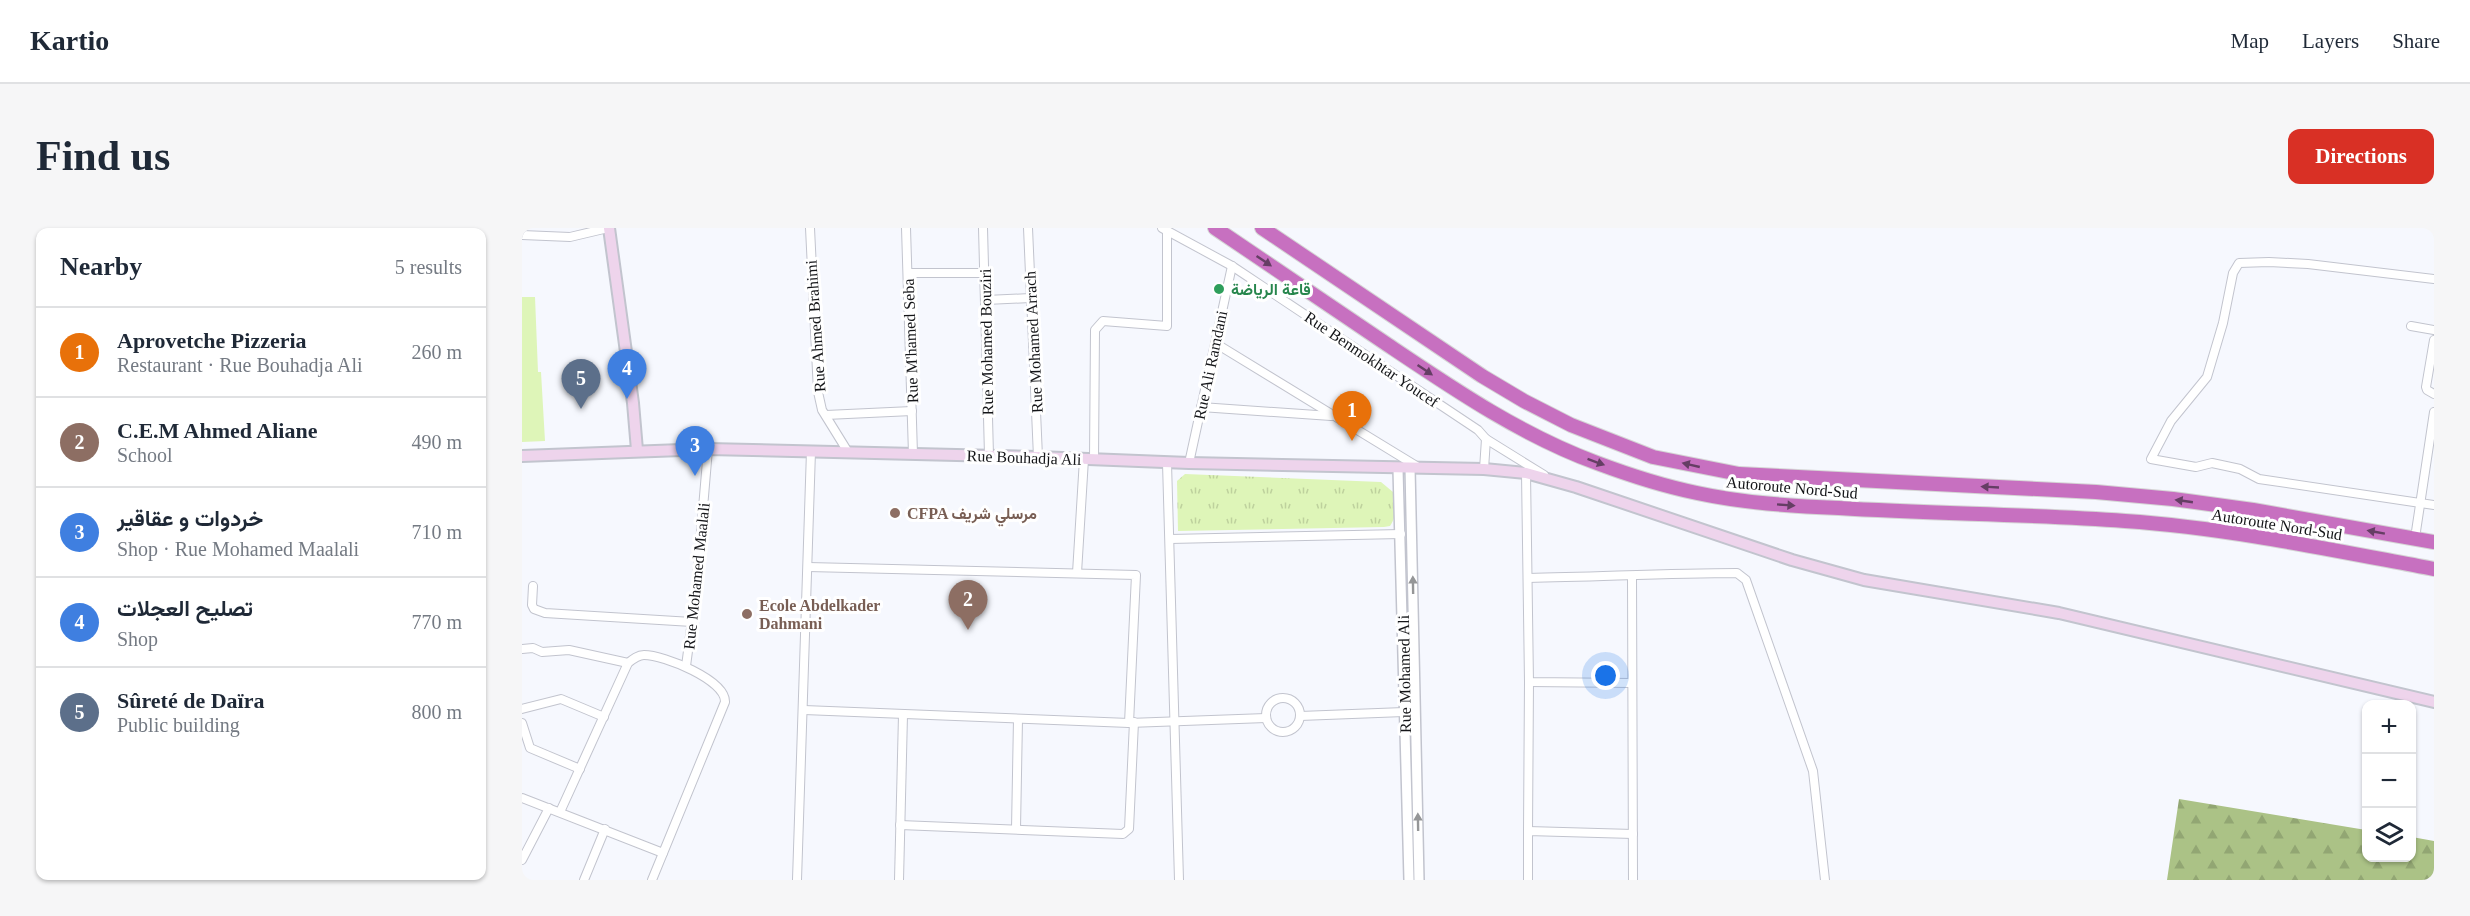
<!DOCTYPE html>
<html lang="en">
<head>
<meta charset="utf-8">
<style>
  :root { --surface:#fff; --page:#f6f6f7; --text:#1f2937; --muted:#747a83; --line:#e0e1e3; --accent:#d93025 }
  body { margin:0; font-family:"Times New Roman",Vazirmatn,serif; background:var(--page); color:var(--text) }
  .controls { position:absolute; right:18px; bottom:18px; display:grid; overflow:hidden; border-radius:12px; box-shadow:0 2px 4px #0004 }
  .controls button { width:54px; height:54px; display:grid; place-items:center; padding:0; border:0; border-bottom:2px solid var(--line); background:var(--surface); color:var(--text); font:30px sans-serif }
  .you { position:absolute; left:1084px; top:448px; width:21px; height:21px; margin:-15px; border:4px solid #fff; border-radius:50%; background:#1a73e8; box-shadow:0 0 0 9px #1a73e833 }
  .badge { display:grid; place-items:center; width:39px; height:39px; border-radius:50%; background:var(--accent); color:#fff; font-size:20px; font-weight:700 }
  .pin { position:absolute; translate:-50% -50px; filter:drop-shadow(0 2px 3px #0008) }
  .pin::after { content:''; position:absolute; top:32px; width:21px; height:18px; background:inherit; clip-path:polygon(0 0,100% 0,50% 100%) }
  .list { margin:0; padding:0; list-style:none }
  h2 { display:flex; justify-content:space-between; align-items:center; height:78px; margin:0; padding:0 24px; font-size:26px }
  h2 small { font-size:20px; font-weight:400; color:var(--muted) }
  .list li { display:grid; grid-template-columns:39px 1fr auto; gap:18px; align-items:center; box-sizing:border-box; height:90px; padding:0 24px; border-top:2px solid var(--line) }
  .list b { display:block; font-size:22px; white-space:nowrap }
  .list p { margin:0; font-size:20px; white-space:nowrap; color:var(--muted) }
  .list em { font-size:20px; font-style:normal; color:var(--muted) }
  .icon { flex:none; width:33px; height:33px; fill:none; stroke:currentColor; stroke-width:2; stroke-linecap:round; stroke-linejoin:round }
  .map { position:relative; flex:none; width:1912px; height:652px; overflow:hidden; border-radius:12px }
  header { display:flex; align-items:center; gap:36px; box-sizing:border-box; height:84px; padding:0 30px; background:var(--surface); border-bottom:2px solid var(--line) }
  header strong { font-size:28px }
  nav { display:flex; gap:33px; margin-inline-start:auto; font-size:21px }
  .intro { display:flex; align-items:center; justify-content:space-between; box-sizing:border-box; height:144px; padding:0 36px }
  h1 { margin:0; font-size:42px }
  .button { padding:15px 27px; border-radius:12px; background:var(--accent); color:#fff; font-size:21px; font-weight:700 }
  main { display:flex; gap:36px; padding:0 36px }
  aside { flex:1; background:var(--surface); border-radius:12px; box-shadow:0 2px 4px #0004 }
  .map>svg:first-child { display:block }
</style>
</head>
<body>
<header>
<strong>Kartio</strong>
<nav><a>Map</a><a>Layers</a><a>Share</a></nav>
</header>
<div class="intro"><h1>Find us</h1><a class="button">Directions</a></div>
<main>
<aside>
<h2>Nearby<small>5 results</small></h2>
<ul class="list">
<li><span class="badge" style="background:#e8710a">1</span><div><b>Aprovetche Pizzeria</b><p>Restaurant · Rue Bouhadja Ali</p></div><em>260 m</em></li>
<li><span class="badge" style="background:#8d6e63">2</span><div><b>C.E.M Ahmed Aliane</b><p>School</p></div><em>490 m</em></li>
<li><span class="badge" style="background:#3f7fe0">3</span><div><b>خردوات و عقاقير</b><p>Shop · Rue Mohamed Maalali</p></div><em>710 m</em></li>
<li><span class="badge" style="background:#3f7fe0">4</span><div><b>تصليح العجلات</b><p>Shop</p></div><em>770 m</em></li>
<li><span class="badge" style="background:#5c6f8a">5</span><div><b>Sûreté de Daïra</b><p>Public building</p></div><em>800 m</em></li>
</ul>
</aside>
<div class="map">
<svg width="1912" height="652" viewBox="0 0 1912 652">
  <defs>
    <pattern id="forest-firs" width="22" height="20" patternUnits="userSpaceOnUse" patternTransform="scale(1.5)"><rect width="22" height="20" fill="#abc286"/><path d="M5 1l3.5 6h-7zM16 11l3.5 6h-7z" fill="#92a673"/></pattern>
    <pattern id="park-tufts" width="24" height="20" patternUnits="userSpaceOnUse" patternTransform="scale(1.5)"><rect width="24" height="20" fill="#def5b8"/><path d="M3 7l-1-3M5 7V3M7 7l1-3M15 17l-1-3M17 17v-4M19 17l1-3" fill="none" stroke="#bed19d"/></pattern>
  </defs>
  <rect width="100%" height="100%" fill="#f6f8fe"/>
  <path fill="#def5b8" d="M 0,69 L 13,69 L 16,144 L 19,144 L 23,213 L 0,214 Z"/>
  <path fill="url(#forest-firs)" d="M 1657,571 L 1844,602 L 1844,630 L 1890,630 L 1890,609 L 1912,613 L 1912,652 L 1645,652 Z"/>
  <path fill="url(#park-tufts)" d="M 663,246 L 859,254 L 871,264 C 873,276 875,289 868,298 L 862,299 L 656,303 L 655,253 Z"/>
  <g fill="none" stroke-linecap="round" stroke-linejoin="round">
    <g stroke="#c2c4ce" stroke-width="10">
      <g id="minor">
        <path d="M 288,0 L 296,164 L 300,182 L 326,224"/>
        <path d="M 384,0 L 391,226"/>
        <path d="M 461,0 L 467,227"/>
        <path d="M 506,0 L 516,229"/>
        <path d="M 640,0 L 710,38 L 956,202 L 964,211 L 1022,247"/>
        <path d="M 0,7 L 48,9 L 86,0"/>
        <path d="M 386,45 L 463,45"/>
        <path d="M 1912,51 L 1786,36 L 1747,34 L 1717,35 L 1711,45 L 1701,95 L 1685,149 L 1649,193 L 1629,231 L 1674,239 L 1690,235 L 1718,241 L 1737,251 L 1912,277"/>
        <path d="M 464,72 L 508,70"/>
        <path d="M 1889,98 L 1912,102"/>
        <path d="M 1912,112 L 1904,159 L 1905,162 L 1912,166"/>
        <path d="M 693,115 L 896,239"/>
        <path d="M 679,179 L 809,188"/>
        <path d="M 304,187 L 390,183"/>
        <path d="M 572,231 L 573,102 L 581,93 L 645,98 L 645,3"/>
        <path d="M 645,235 L 657,652"/>
        <path d="M 667,235 L 710,38"/>
        <path d="M 962,241 L 964,211"/>
        <path d="M 1004,245 L 1007,454 L 1110,455"/>
        <path d="M 1893,310 L 1912,184"/>
        <path d="M 648,311 L 879,306"/>
        <path d="M 286,339 L 614,347 L 607,495"/>
        <path d="M 555,345 L 562,231"/>
        <path d="M 1110,349 L 1111,652"/>
        <path d="M 1006,350 C 1076,349 1145,345 1215,345 L 1224,352 L 1291,543 L 1303,652"/>
        <path d="M 11,358 L 10,377 L 12,381 L 23,385 L 170,394"/>
        <path d="M 0,421 L 11,420 L 20,424 L 47,422 L 106,435"/>
        <path d="M 164,438 L 174,363 L 186,221"/>
        <circle cx="761" cy="487" r="17"/>
        <path d="M 0,481 L 39,471 L 82,489"/>
        <path d="M 282,482 L 607,495 L 744,490"/>
        <path d="M 778,488 L 882,484"/>
        <path d="M 0,495 L 8,520 L 58,541"/>
        <path d="M 0,570 L 141,625"/>
        <path d="M 38,584 L 106,435 C 111,431 116,427 122,427 C 142,427 204,452 203,474 L 130,652"/>
        <path d="M 378,597 L 601,606 L 607,601 L 612,494"/>
        <path d="M 494,601 L 496,491"/>
        <path d="M 1006,603 L 1007,454"/>
        <path d="M 0,632 L 27,580"/>
        <path d="M 62,652 L 83,601"/>
        <path d="M 275,652 L 289,223"/>
        <path d="M 377,652 L 381,487"/>
        <path d="M 1006,652 L 1006,603 L 1111,606"/>
      </g>
    </g>
    <g stroke="#c2c4ce" stroke-width="12">
      <g id="tertiary">
        <path d="M 888,240 L 897,652"/>
        <path d="M 876,241 L 887,652"/>
      </g>
    </g>
    <g stroke="#c2c4ce" stroke-width="14">
      <g id="secondary">
        <path d="M 87,0 L 111,175 L 115,222"/>
        <path d="M 0,228 L 186,221 L 516,229 L 667,235 L 962,241 L 1004,245 L 1054,259 L 1270,332 L 1342,352 L 1537,385 L 1912,474"/>
      </g>
    </g>
    <g stroke="#d5d5d5" stroke-width="16">
      <g id="motorway">
        <path d="M 693,0 C 751,39 808,78 866,117 C 933,162 999,207 1075,235 C 1107,247 1141,258 1175,265 C 1221,275 1270,278 1317,280 C 1412,286 1508,286 1603,293 C 1707,300 1810,322 1912,341"/>
        <path d="M 740,0 L 960,148 L 1002,173 L 1049,197 L 1131,229 L 1217,246 L 1574,264 L 1651,271 L 1731,282 L 1912,314"/>
      </g>
    </g>
    <use href="#minor" stroke="#fff" stroke-width="8"/>
    <use href="#tertiary" stroke="#fff" stroke-width="9"/>
    <use href="#secondary" stroke="#eed4ec" stroke-width="10"/>
    <use href="#motorway" stroke="#c770c0" stroke-width="14"/>
  </g>
  <defs><path id="oneway-solid" d="M-6-.8H1V-3.2L6.5 0L1 3.2V.8H-6Z" transform="scale(1.5)"/></defs>
  <g fill="#653e64">
    <use href="#oneway-solid" transform="translate(742 33) rotate(34)"/>
    <use href="#oneway-solid" transform="translate(903 142) rotate(34)"/>
    <use href="#oneway-solid" transform="translate(1074 234) rotate(20)"/>
    <use href="#oneway-solid" transform="translate(1169 237) rotate(-167)"/>
    <use href="#oneway-solid" transform="translate(1468 259) rotate(-177)"/>
    <use href="#oneway-solid" transform="translate(1662 273) rotate(-172)"/>
    <use href="#oneway-solid" transform="translate(1264 277) rotate(4)"/>
    <use href="#oneway-solid" transform="translate(1854 304) rotate(-170)"/>
  </g>
  <g fill="#959697">
    <use href="#oneway-solid" transform="translate(891 357) rotate(-91)"/>
    <use href="#oneway-solid" transform="translate(896 594) rotate(-91)"/>
  </g>
  <circle fill="#2e9e5b" stroke="#fff" stroke-width="2" cx="697" cy="61" r="6"/>
  <g fill="#8d6e63" stroke="#fff" stroke-width="2">
    <circle cx="373" cy="285" r="6"/>
    <circle cx="225" cy="386" r="6"/>
  </g>
  <g text-anchor="middle" stroke-width="6" stroke-linejoin="round" paint-order="stroke">
    <g font-size="16" font-weight="bold" fill="#27864d" stroke="#fff" text-anchor="start">
      <text x="709" y="67">قاعة الرياضة</text>
    </g>
    <g font-size="16" fill="#141518" stroke="#fff">
      <text transform="translate(293 98) rotate(-94)" y="6">Rue Ahmed Brahimi</text>
      <text transform="translate(388 113) rotate(-92)" y="6">Rue M'hamed Seba</text>
      <text transform="translate(464 114) rotate(-91)" y="6">Rue Mohamed Bouziri</text>
      <text transform="translate(511 114) rotate(-93)" y="6">Rue Mohamed Arrach</text>
      <text transform="translate(850 131) rotate(34)" y="6">Rue Benmokhtar Youcef</text>
      <text transform="translate(688 137) rotate(-78)" y="6">Rue Ali Ramdani</text>
      <text transform="translate(502 229) rotate(2)" y="6">Rue Bouhadja Ali</text>
      <text transform="translate(1270 259) rotate(5)" y="6">Autoroute Nord-Sud</text>
      <text transform="translate(1755 296) rotate(9)" y="6">Autoroute Nord-Sud</text>
      <text transform="translate(174 348) rotate(-84)" y="6">Rue Mohamed Maalali</text>
      <text transform="translate(882 446) rotate(-91)" y="6">Rue Mohamed Ali</text>
    </g>
    <g font-size="16" font-weight="bold" fill="#785e54" stroke="#fff" text-anchor="start">
      <text x="385" y="291">CFPA مرسلي شريف</text>
      <text x="237" y="383">Ecole Abdelkader<tspan x="237" dy="18">Dahmani</tspan></text>
    </g>
  </g>
</svg>
<div class="controls">
<button>+</button>
<button>−</button>
<button><svg class="icon" aria-label="layers" viewBox="0 0 24 24"><path d="M12 4l9 5-9 5-9-5zM3 14l9 5 9-5"/></svg></button>
</div>
<div class="you"></div>
<div class="pin badge" style="left:830px;top:213px;background:#e8710a">1</div>
<div class="pin badge" style="left:446px;top:402px;background:#8d6e63">2</div>
<div class="pin badge" style="left:173px;top:248px;background:#3f7fe0">3</div>
<div class="pin badge" style="left:105px;top:171px;background:#3f7fe0">4</div>
<div class="pin badge" style="left:59px;top:181px;background:#5c6f8a">5</div>
</div>
</main>
</body>
</html>
